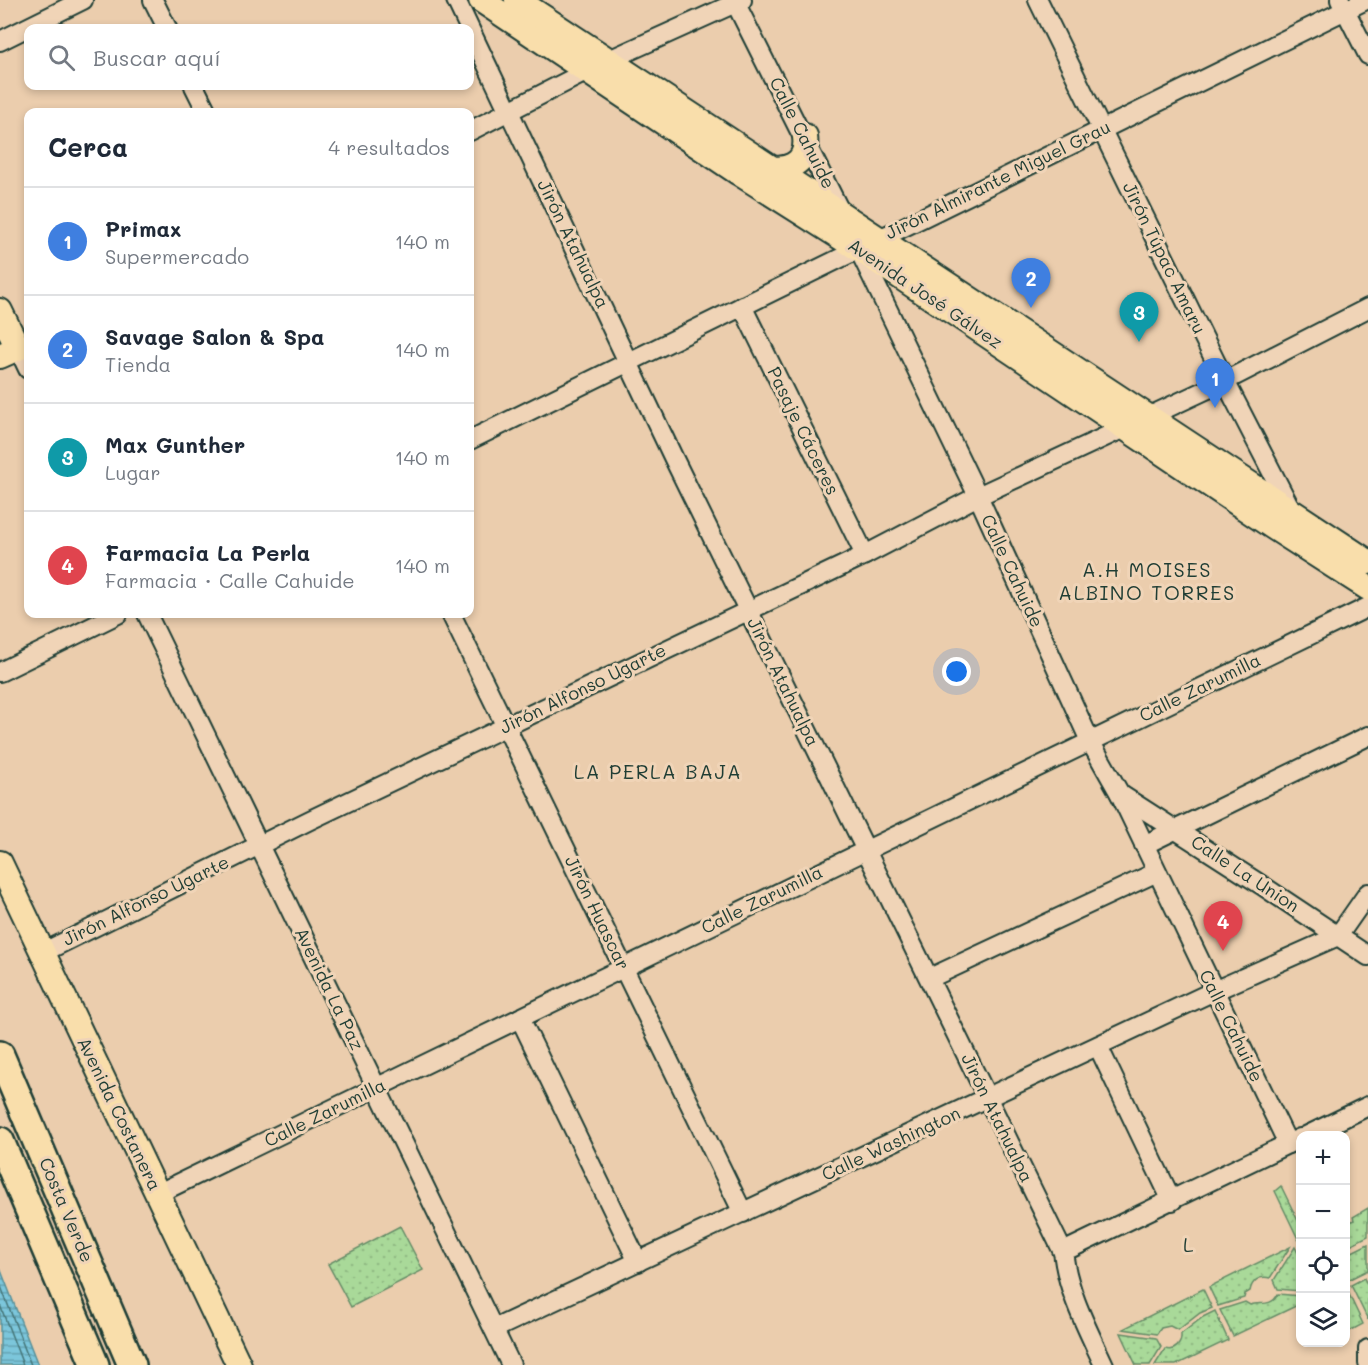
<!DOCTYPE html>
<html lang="es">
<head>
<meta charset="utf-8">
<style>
  :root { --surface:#fff; --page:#f6f6f7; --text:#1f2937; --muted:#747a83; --line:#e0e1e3; --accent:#111827 }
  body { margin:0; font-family:Mali,sans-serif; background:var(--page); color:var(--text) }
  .controls { position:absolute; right:18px; bottom:18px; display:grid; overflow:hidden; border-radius:12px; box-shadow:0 3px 9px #0003 }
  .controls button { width:54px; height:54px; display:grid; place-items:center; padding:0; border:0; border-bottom:2px solid var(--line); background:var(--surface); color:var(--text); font:30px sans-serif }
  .you { position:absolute; left:957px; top:672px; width:21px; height:21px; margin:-15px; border:4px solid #fff; border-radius:50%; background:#1a73e8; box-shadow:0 0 0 9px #1a73e833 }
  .badge { display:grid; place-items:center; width:39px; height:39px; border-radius:50%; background:var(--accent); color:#fff; font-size:20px; font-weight:700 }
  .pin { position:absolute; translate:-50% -50px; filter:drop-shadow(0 2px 3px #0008) }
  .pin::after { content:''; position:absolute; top:32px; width:21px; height:18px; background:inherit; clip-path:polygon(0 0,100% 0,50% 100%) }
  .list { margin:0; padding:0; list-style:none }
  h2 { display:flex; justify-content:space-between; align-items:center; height:78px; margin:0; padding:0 24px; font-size:26px }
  h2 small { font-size:20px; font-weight:400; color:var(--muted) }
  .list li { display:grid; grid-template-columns:39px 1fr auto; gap:18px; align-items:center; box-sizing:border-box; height:108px; padding:0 24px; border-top:2px solid var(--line) }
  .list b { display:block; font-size:22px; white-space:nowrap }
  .list p { margin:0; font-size:20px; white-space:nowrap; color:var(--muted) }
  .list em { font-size:20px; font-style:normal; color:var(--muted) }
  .icon { flex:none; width:33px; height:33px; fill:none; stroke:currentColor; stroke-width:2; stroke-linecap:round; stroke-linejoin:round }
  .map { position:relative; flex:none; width:1368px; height:1365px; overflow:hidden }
  .search { position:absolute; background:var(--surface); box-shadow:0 3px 9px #0003; left:24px; top:24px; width:450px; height:66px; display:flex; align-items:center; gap:15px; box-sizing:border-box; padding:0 21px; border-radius:12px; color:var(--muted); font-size:22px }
  .panel { position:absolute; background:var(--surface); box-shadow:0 3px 9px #0003; left:24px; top:108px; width:450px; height:510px; border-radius:12px }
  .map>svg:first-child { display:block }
</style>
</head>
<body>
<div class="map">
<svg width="1368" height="1365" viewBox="0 0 1368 1365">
  <defs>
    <pattern id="grass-dots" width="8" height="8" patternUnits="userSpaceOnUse" patternTransform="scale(1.5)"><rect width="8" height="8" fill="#a9d999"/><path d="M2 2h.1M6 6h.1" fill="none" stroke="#91bb84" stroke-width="1.8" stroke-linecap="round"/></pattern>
    <pattern id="water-rules" width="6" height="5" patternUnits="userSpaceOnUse" patternTransform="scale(1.5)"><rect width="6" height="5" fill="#7bc6db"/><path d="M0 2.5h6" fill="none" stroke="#64a2b2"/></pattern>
  </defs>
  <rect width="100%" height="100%" fill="#ebcdad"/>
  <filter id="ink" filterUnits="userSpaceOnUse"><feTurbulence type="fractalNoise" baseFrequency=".0167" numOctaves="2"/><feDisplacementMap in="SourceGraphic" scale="12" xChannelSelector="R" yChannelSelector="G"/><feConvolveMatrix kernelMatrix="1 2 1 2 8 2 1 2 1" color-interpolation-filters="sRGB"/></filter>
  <g filter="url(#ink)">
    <g fill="url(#grass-dots)" stroke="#648b66" stroke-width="1.5">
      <path d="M 1281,1186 L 1300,1225 L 1300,1243 L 1275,1191 Z"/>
      <path d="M 1368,1208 L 1368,1236 L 1346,1247 L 1346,1224 L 1354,1220 L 1353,1217 Z"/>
      <path d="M 400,1226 L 423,1270 L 351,1307 L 328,1264 Z"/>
      <path d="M 1368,1244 L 1368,1270 L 1348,1280 L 1346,1274 L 1346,1255 Z"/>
      <path d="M 1290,1247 L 1270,1278 C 1259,1275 1252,1281 1250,1291 L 1245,1294 L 1244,1298 L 1218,1306 L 1209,1287 Z"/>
      <path d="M 1295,1247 L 1300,1257 L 1300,1291 L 1278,1289 L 1274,1280 Z"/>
      <path d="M 1364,1278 L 1368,1286 L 1368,1320 L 1351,1285 Z"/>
      <path d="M 1346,1288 L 1363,1324 L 1346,1333 Z"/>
      <path d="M 1203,1289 L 1212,1308 L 1200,1313 L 1178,1330 L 1170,1326 L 1161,1328 L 1157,1334 L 1123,1329 Z"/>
      <path d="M 1278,1294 L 1300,1296 L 1300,1304 L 1233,1336 L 1220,1310 L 1245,1302 L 1250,1305 C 1260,1301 1271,1308 1278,1294 Z"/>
      <path d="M 1215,1311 L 1228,1340 L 1176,1365 L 1155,1365 L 1165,1349 C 1175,1352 1182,1344 1181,1334 L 1203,1317 Z"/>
      <path d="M 1121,1333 L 1156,1338 L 1161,1347 L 1150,1365 L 1136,1365 Z"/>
    </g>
    <path fill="url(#water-rules)" stroke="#568f98" stroke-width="1.5" d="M 0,1268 L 38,1365 L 0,1365 Z"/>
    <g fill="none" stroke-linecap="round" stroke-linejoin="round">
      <g stroke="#447477" stroke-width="1.5">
        <path d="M 0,1284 L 31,1365"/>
        <path d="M 0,1305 L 23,1365"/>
      </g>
      <g stroke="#1f3d34" stroke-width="22">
        <g id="minor">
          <path d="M 153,0 L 167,28"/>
          <path d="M 456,0 L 674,459 L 1063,1252 C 1068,1293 1087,1328 1104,1365"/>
          <path d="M 734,0 L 842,215"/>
          <path d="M 1038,0 L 1225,381 L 1292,511"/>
          <path d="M 1340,0 L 1368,55"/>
          <path d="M 0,41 L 83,0"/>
          <path d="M 194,86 L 207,112"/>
          <path d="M 470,131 L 609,60 L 742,0"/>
          <path d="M 858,248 L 978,496 L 1090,741 L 1120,794 L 1288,1144"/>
          <path d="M 742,306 L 865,555"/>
          <path d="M 28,343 L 18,348 L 28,369"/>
          <path d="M 470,440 L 1366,0"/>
          <path d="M 147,614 L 511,1365"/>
          <path d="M 451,614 L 743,1213"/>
          <path d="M 0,672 L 118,614"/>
          <path d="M 1120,794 L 1263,886 L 1368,956"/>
          <path d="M 1144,845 L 1368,736"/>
          <path d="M 42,953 L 310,820 L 865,555 L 978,496 L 1225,381 L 1368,308"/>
          <path d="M 930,978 L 1157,872"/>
          <path d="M 520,1018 L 638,1262"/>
          <path d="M 1098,1046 L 1172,1201"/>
          <path d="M 1306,1136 L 1368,1106"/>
          <path d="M 157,1194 L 1368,607"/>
          <path d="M 1063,1252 L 1300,1138"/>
          <path d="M 494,1329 L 1214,991 L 1338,936 L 1368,893"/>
          <path d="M 1368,1349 L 1368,1363"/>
        </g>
      </g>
      <g stroke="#1f3d34" stroke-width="28">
        <g id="major">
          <path d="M 481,0 L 739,173 L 859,249 L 1273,527 L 1368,588"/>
          <path d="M 517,0 L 1368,562"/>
          <path d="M 773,169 C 795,169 808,159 805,136"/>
          <path d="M 0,311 L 18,348 L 0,356"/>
          <path d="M 0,863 L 239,1365"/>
        </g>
      </g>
      <g stroke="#1f3d34" stroke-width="32">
        <g id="highway">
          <path d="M 0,1055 L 132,1365"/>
          <path d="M 0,1141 L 95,1365"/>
        </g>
      </g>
      <use href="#minor" stroke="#f0d4b7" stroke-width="18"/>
      <use href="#major" stroke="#f9deab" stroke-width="24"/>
      <use href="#highway" stroke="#f9deab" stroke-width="27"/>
    </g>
  </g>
  <g text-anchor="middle" stroke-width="6" stroke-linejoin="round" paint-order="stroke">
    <g font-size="18" fill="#1f3d34" stroke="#f0d4b7">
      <text transform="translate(802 133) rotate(63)" y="6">Calle Cahuide</text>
      <text transform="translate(998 180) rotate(-26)" y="6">Jirón Almirante Miguel Grau</text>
      <text transform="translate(573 244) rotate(64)" y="6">Jirón Atahualpa</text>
      <text transform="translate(1164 258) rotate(64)" y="6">Jirón Túpac Amaru</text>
      <text transform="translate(925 294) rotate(34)" y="6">Avenida José Gálvez</text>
      <text transform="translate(803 431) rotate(64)" y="6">Pasaje Cáceres</text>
      <text transform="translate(1012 571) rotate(65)" y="6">Calle Cahuide</text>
      <text transform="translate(783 682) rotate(64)" y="6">Jirón Atahualpa</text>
      <text transform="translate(1200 688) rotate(-26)" y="6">Calle Zarumilla</text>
      <text transform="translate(583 689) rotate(-26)" y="6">Jirón Alfonso Ugarte</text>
      <text transform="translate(1245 874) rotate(33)" y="6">Calle La Union</text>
      <text transform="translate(762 900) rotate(-26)" y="6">Calle Zarumilla</text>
      <text transform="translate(146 901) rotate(-26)" y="6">Jirón Alfonso Ugarte</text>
      <text transform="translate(597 913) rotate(64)" y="6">Jirón Huascar</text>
      <text transform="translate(329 989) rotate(64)" y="6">Avenida La Paz</text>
      <text transform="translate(1231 1026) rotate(64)" y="6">Calle Cahuide</text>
      <text transform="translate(325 1113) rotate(-26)" y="6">Calle Zarumilla</text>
      <text transform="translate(119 1114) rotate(64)" y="6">Avenida Costanera</text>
      <text transform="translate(997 1118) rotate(64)" y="6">Jirón Atahualpa</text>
      <text transform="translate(891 1144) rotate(-25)" y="6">Calle Washington</text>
      <text transform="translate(66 1210) rotate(67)" y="6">Costa Verde</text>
    </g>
    <g font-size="20" letter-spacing="1.5" fill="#1f3d34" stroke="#f0d4b7">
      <text x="1147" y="577">A.H MOISES<tspan x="1147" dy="23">ALBINO TORRES</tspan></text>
      <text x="658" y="779">LA PERLA BAJA</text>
      <text x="1189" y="1252">L</text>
    </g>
  </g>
</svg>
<div class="controls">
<button>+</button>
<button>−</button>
<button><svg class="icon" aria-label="locate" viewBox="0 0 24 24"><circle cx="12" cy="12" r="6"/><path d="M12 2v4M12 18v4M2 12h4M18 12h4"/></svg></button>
<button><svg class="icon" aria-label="layers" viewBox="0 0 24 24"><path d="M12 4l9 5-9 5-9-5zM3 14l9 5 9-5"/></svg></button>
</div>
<div class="you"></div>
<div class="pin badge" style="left:1215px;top:408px;background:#3f7fe0">1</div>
<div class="pin badge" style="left:1031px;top:308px;background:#3f7fe0">2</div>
<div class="pin badge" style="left:1139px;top:342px;background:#0f9aa8">3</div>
<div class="pin badge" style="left:1223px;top:951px;background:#e0444e">4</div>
<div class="search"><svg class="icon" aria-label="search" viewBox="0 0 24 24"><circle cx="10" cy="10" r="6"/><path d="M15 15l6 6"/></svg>Buscar aquí</div>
<section class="panel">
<h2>Cerca<small>4 resultados</small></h2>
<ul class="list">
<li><span class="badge" style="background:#3f7fe0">1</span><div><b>Primax</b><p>Supermercado</p></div><em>140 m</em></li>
<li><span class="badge" style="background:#3f7fe0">2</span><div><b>Savage Salon &amp; Spa</b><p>Tienda</p></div><em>140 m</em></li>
<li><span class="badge" style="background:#0f9aa8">3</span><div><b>Max Gunther</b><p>Lugar</p></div><em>140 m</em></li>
<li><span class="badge" style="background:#e0444e">4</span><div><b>Farmacia La Perla</b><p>Farmacia · Calle Cahuide</p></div><em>140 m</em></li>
</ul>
</section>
</div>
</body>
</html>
